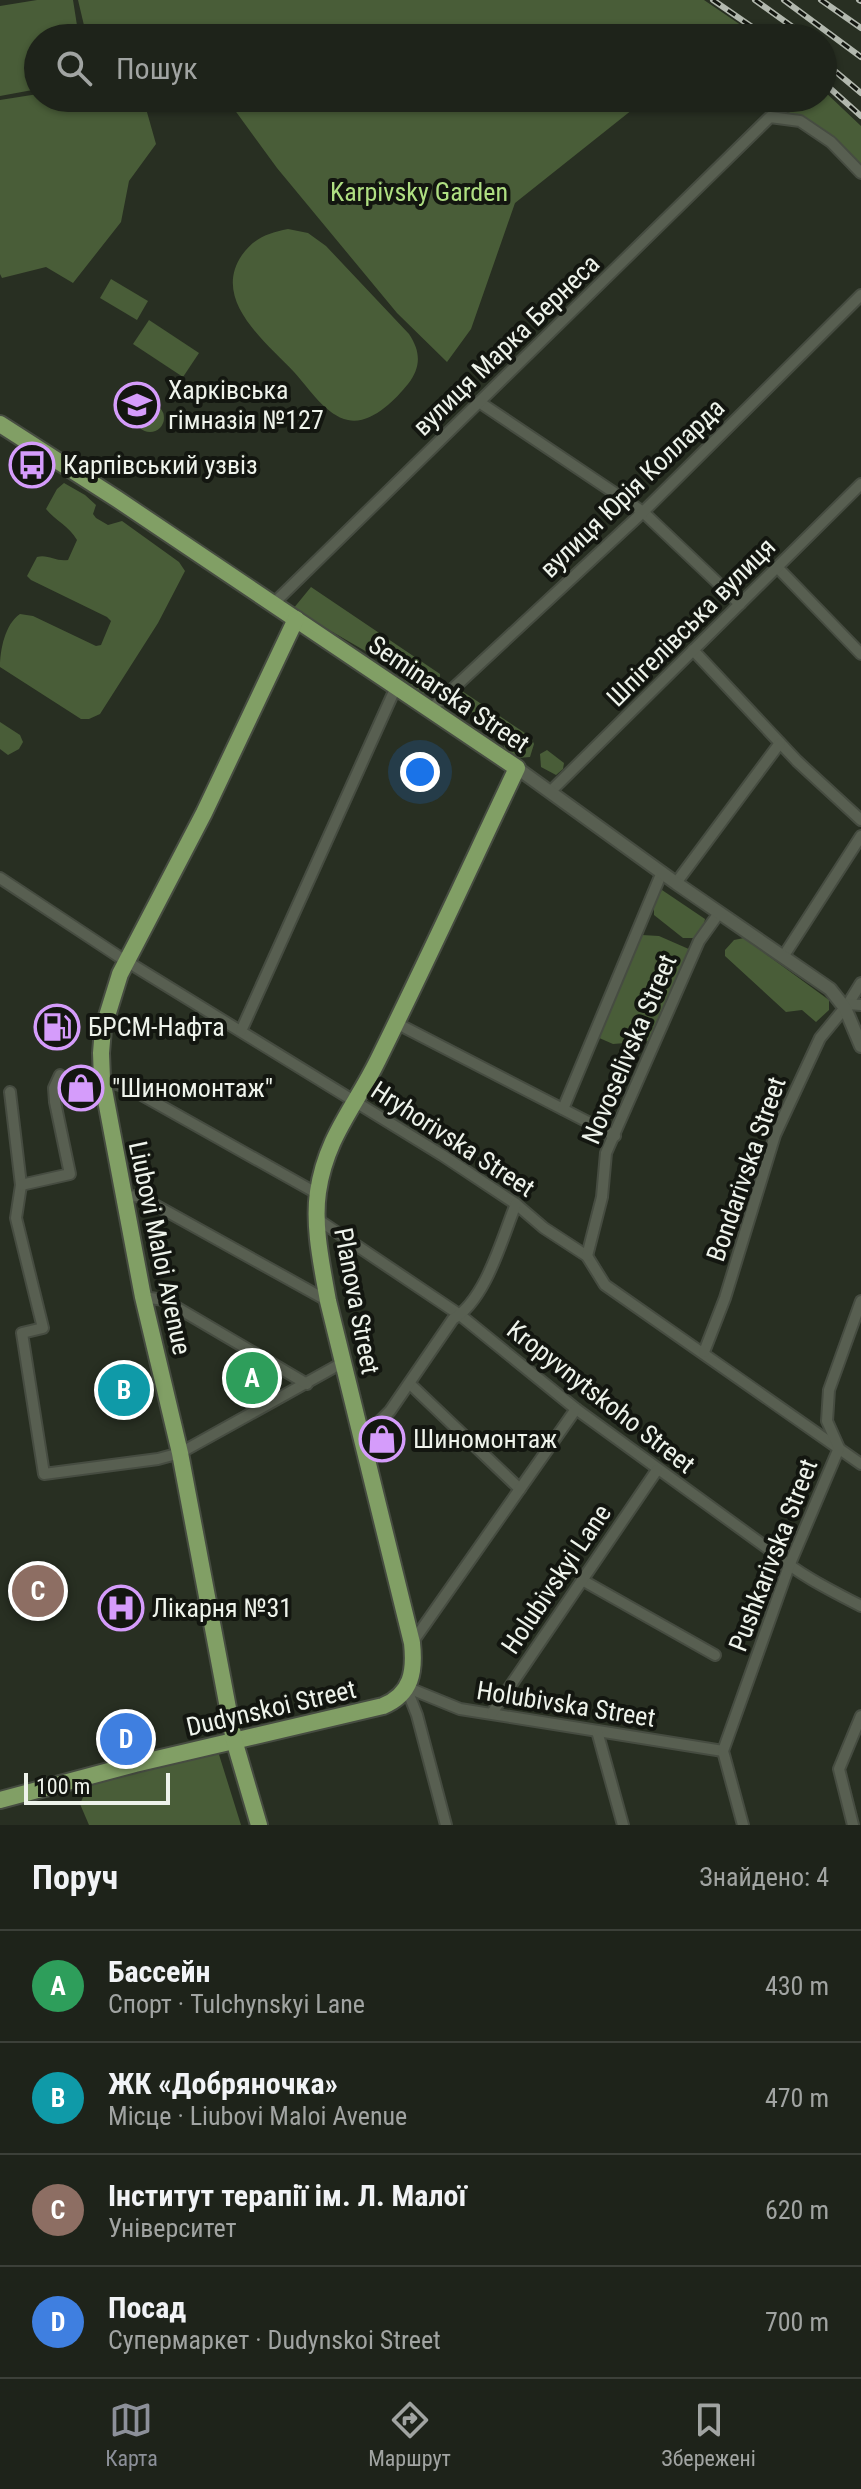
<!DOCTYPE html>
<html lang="uk">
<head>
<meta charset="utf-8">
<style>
  :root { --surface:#1e231a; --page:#262b23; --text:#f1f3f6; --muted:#a1a4a2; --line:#3c4039; --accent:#8c9099 }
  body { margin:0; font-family:"Roboto Condensed",sans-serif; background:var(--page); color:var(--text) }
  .scale { position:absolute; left:24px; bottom:20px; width:146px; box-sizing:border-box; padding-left:8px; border:4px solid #eef3eb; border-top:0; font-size:22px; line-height:28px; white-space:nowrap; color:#eef3eb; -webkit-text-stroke:6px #131610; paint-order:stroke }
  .you { position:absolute; left:420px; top:772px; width:28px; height:28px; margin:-20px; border:6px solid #fff; border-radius:50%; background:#1a73e8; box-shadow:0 0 0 12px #1a73e833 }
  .badge { display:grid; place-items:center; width:52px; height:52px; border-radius:50%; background:var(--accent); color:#fff; font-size:26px; font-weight:700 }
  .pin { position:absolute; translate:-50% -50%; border:4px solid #fff; box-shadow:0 2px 8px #0006 }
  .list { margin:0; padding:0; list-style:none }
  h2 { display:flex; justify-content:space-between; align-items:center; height:104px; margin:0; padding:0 32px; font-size:34px }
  h2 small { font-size:26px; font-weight:400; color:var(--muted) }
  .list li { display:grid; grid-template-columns:52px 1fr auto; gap:24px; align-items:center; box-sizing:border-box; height:112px; padding:0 32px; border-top:2px solid var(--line) }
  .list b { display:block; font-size:30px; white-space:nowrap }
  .list p { margin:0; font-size:26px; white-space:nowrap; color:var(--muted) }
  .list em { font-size:26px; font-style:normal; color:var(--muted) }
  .icon { flex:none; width:44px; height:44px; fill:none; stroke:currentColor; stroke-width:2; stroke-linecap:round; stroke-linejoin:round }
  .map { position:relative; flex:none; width:861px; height:1825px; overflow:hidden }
  .search { position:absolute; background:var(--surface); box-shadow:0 2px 6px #0004; left:24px; right:24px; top:24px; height:88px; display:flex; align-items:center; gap:20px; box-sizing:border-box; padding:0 28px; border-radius:44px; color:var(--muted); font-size:30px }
  .sheet { height:552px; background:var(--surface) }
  nav { display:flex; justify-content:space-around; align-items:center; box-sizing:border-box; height:112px; border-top:2px solid var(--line); background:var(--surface); font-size:22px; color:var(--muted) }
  nav a { display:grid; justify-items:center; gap:4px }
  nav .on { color:var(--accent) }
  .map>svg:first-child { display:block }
</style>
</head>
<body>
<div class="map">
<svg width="861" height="1825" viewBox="0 0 861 1825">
  <rect width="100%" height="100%" fill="#282f22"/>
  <g fill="#495d38">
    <path d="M 37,0 L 73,0 L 79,38 L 38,38 L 38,89 L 0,96 L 0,6 Z"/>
    <path d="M 78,0 L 704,0 L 760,38 L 87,38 Z"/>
    <path d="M 823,90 L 861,126 L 861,173 L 800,117 L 778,108 L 775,98 L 823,98 Z"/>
    <path d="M 38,94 L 38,98 L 143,98 L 156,144 L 129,181 L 121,222 L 73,283 L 46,267 L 2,278 L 0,274 L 0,100 Z"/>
    <path d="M 226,98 L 647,98 L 515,203 L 471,329 L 447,362 L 397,313 L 277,168 Z"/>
    <path d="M 288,229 L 308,233 L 326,246 L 409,334 C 421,352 421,367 408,384 C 395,400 371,425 348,420 C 326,416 308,387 294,372 C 266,342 211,300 242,255 C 254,238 268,233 288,229 Z"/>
    <path d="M 111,279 L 148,301 L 137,320 L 100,298 Z"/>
    <path d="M 149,320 L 199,353 L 183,377 L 133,344 Z"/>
    <circle cx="150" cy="418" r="14"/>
    <path d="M 64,483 L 85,495 L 96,505 L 93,514 L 96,518 L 108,525 L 122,521 L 179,562 L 185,571 L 158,623 L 100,714 L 89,719 L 81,719 L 0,667 C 0,650 5,624 20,614 L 33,616 L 96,646 L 101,645 L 111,621 L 107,617 L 31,580 L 27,576 L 37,557 C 48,554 56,562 68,560 L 77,540 C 69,526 56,521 46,509 L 57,489 Z"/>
    <path d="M 311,587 L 440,674 L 440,682 L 431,693 L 421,694 L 379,659 L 293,609 Z"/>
    <path d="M 462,691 L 531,737 L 534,744 L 530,757 L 518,758 L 504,751 L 505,737 L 478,721 L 471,710 L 456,710 L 450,701 Z"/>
    <path d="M 0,722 L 20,735 L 23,742 L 19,749 L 8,755 L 0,749 Z"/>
    <path d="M 547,750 L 564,763 L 563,769 L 556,775 L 541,767 L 540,754 Z"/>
    <path d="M 662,890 L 705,919 L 703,929 L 696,938 L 683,938 L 654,915 L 654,903 Z"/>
    <path d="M 642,935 L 659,936 L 691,950 L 650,1041 L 613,1044 L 597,1037 Z"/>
    <path d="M 744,938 L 829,1000 L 829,1010 L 816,1022 L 802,1010 L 786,1012 L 725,956 L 725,950 L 734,940 Z"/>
    <path d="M 216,1745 L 241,1825 L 89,1825 L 80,1804 L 93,1774 Z"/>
  </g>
  <path fill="#5b7c3a" stroke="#87a06f" stroke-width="2" d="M 243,1364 L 255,1365 L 264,1373 L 251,1390 L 243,1386 L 247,1383 L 241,1377 L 244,1371 L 241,1368 Z"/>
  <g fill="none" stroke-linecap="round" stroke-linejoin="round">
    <g stroke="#464c41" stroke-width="14">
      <g id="minor">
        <path d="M 479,402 L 643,512 L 740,604"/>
        <path d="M 777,567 L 861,654"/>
        <path d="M 273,604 L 770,117 L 800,121 L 831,142 L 861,173"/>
        <path d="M 693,650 L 797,761 L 861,820"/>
        <path d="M 430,710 L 643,512 L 861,295"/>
        <path d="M 551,791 L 861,484"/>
        <path d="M 0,878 L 118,956 L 442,1155 L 516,1204 L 544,1228 L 587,1256 L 605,1285 L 861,1464"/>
        <path d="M 676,883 L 780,743"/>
        <path d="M 783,957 L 861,836"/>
        <path d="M 848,1004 L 861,983"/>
        <path d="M 396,1023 L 615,1136"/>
        <path d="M 241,1031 L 396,687"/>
        <path d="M 102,1079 L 131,1089 L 318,1194"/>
        <path d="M 10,1092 L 21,1185 L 16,1218 L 43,1328 L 22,1333 L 44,1474 L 158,1459 L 180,1453 L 342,1363"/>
        <path d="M 563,1109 L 662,872"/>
        <path d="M 21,1185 L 70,1174 L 55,1102 L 54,1088 L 60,1075"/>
        <path d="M 124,1197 L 139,1196 L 328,1301"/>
        <path d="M 317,1219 L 460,1315 L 576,1409 L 770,1550 C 798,1574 828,1589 861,1606"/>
        <path d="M 587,1256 L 602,1197 L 606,1153 L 699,941 L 719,913"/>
        <path d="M 143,1297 L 164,1300 L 307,1384"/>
        <path d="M 704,1352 L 725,1298 L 775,1135 L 820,1038 L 848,1004 L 861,1005"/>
        <path d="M 410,1384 L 520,1489"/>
        <path d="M 362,1439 L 390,1411 L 453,1319 C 486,1300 502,1238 516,1204"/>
        <path d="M 582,1580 L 715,1655"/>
        <path d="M 412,1643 L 576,1409"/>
        <path d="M 406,1687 L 460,1709 L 723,1751"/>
        <path d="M 406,1687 L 417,1715 L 446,1825"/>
        <path d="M 492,1713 L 657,1470"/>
        <path d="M 597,1731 L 623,1825"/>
        <path d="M 743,1825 L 723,1751 L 789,1566 L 839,1448 L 827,1421 L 829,1390 L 861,1301"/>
        <path d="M 853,1825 L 839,1769 L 861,1716"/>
      </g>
    </g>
    <g stroke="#464c41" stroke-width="16">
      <path id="tertiary" d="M 517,768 L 676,883 L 830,989 L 845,1008 L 861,1046"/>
    </g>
    <g stroke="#464c41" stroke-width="20">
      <g id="primary">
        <path d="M 0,424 L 117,499 L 517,768 C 471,865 426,963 378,1060 C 355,1107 326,1137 318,1192 C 313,1227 322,1266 328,1301 L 412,1643 C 415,1671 412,1694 383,1706 L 135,1764 L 0,1800"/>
        <path d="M 259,1825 L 234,1740 L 180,1453 L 143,1297 L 102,1079 L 101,1053 L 103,1029 L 120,974 L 204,813 L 296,619"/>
      </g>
    </g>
    <use href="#minor" stroke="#585f51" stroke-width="10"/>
    <use href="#tertiary" stroke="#585f51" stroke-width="12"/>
    <use href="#primary" stroke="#819f65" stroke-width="16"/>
    <g stroke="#b2b8ae" stroke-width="6">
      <g id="rail">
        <path d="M 713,0 L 768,38"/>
        <path d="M 755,0 L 808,38"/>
        <path d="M 784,0 L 861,57"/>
        <path d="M 821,0 L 861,28"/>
        <path d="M 859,0 L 861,1"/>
        <path d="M 823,61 L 861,93"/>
        <path d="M 823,82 L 861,116"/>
      </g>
    </g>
    <use href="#rail" stroke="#131610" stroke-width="3" stroke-dasharray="9" stroke-linecap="butt"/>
  </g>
  <defs>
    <g id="school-ring" transform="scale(2.3)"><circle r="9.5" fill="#131610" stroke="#d59cfb" stroke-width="1.5"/><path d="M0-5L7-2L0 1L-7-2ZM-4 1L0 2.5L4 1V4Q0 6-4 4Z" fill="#d59cfb"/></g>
    <g id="bus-ring" transform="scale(2.3)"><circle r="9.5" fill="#131610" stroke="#d59cfb" stroke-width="1.5"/><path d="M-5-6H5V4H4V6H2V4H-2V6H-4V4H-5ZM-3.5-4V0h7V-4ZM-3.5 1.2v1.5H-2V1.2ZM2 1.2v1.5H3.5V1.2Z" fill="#d59cfb"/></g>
    <g id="fuel-ring" transform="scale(2.3)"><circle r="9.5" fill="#131610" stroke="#d59cfb" stroke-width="1.5"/><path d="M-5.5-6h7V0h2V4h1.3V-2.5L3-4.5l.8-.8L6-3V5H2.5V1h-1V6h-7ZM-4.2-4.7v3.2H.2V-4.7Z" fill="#d59cfb"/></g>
    <g id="shop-ring" transform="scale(2.3)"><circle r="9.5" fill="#131610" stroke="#d59cfb" stroke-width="1.5"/><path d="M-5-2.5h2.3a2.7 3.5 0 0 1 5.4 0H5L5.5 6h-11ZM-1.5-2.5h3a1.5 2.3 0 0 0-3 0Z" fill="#d59cfb"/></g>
    <g id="hospital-ring" transform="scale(2.3)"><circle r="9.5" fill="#131610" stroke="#d59cfb" stroke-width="1.5"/><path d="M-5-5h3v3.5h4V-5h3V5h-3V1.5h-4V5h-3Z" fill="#d59cfb"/></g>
  </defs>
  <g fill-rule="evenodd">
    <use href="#school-ring" x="137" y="405"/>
    <use href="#bus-ring" x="32" y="465"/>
    <use href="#fuel-ring" x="57" y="1027"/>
    <use href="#shop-ring" x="81" y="1088"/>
    <use href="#shop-ring" x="382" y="1439"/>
    <use href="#hospital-ring" x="121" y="1608"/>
  </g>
  <g text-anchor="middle" stroke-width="8" stroke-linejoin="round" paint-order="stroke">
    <g font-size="26" fill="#afdf82" stroke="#131610">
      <text x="419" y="201">Karpivsky Garden</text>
    </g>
    <g font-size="26" fill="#eef3eb" stroke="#131610">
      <text transform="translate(506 345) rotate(-44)" y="9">вулиця Марка Бернеса</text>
      <text transform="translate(632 488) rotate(-44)" y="9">вулиця Юрія Колларда</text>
      <text transform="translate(691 622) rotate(-45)" y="9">Шпігелівська вулиця</text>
      <text transform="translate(449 694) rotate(34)" y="9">Seminarska Street</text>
      <text transform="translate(629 1049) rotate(-67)" y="9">Novoselivska Street</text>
      <text transform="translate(453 1139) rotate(33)" y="9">Hryhorivska Street</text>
      <text transform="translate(746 1169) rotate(-71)" y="9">Bondarivska Street</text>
      <text transform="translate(160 1248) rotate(78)" y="9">Liubovi Maloi Avenue</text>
      <text transform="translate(357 1301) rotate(79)" y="9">Planova Street</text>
      <text transform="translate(601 1397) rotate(38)" y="9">Kropyvnytskoho Street</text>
      <text transform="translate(773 1555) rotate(-69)" y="9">Pushkarivska Street</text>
      <text transform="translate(556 1579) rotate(-56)" y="9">Holubivskyi Lane</text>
      <text transform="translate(566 1704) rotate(9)" y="9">Holubivska Street</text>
      <text transform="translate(271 1708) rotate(-13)" y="9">Dudynskoi Street</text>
    </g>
    <g font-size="26" fill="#eef3eb" stroke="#131610" text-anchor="start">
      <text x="168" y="399">Харківська<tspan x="168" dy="30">гімназія №127</tspan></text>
      <text x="63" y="474">Карпівський узвіз</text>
      <text x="88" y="1036">БРСМ-Нафта</text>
      <text x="112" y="1097">"Шиномонтаж"</text>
      <text x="413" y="1448">Шиномонтаж</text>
      <text x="152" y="1617">Лікарня №31</text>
    </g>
  </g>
</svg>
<div class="scale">100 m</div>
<div class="you"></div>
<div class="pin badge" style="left:252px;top:1378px;background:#2e9e5b">A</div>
<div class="pin badge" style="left:124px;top:1390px;background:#0f9aa8">B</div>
<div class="pin badge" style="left:38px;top:1591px;background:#8d6e63">C</div>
<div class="pin badge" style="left:126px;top:1739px;background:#3f7fe0">D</div>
<div class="search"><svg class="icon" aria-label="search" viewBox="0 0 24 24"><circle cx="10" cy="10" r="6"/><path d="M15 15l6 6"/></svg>Пошук</div>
</div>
<section class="sheet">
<h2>Поруч<small>Знайдено: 4</small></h2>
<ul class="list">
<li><span class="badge" style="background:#2e9e5b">A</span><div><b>Бассейн</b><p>Спорт · Tulchynskyi Lane</p></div><em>430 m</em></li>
<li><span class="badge" style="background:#0f9aa8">B</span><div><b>ЖК «Добряночка»</b><p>Місце · Liubovi Maloi Avenue</p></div><em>470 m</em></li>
<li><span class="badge" style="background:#8d6e63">C</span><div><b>Інститут терапії ім. Л. Малої</b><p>Університет</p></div><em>620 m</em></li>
<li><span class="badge" style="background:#3f7fe0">D</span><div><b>Посад</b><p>Супермаркет · Dudynskoi Street</p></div><em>700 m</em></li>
</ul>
</section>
<nav>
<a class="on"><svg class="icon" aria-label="map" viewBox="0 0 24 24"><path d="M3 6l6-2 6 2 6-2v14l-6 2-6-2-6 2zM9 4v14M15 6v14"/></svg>Карта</a>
<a><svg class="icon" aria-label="directions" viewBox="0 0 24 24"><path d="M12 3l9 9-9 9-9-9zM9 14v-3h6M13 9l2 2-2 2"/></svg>Маршрут</a>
<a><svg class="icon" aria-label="saved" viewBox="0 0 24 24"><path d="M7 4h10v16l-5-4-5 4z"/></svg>Збережені</a>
</nav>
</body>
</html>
